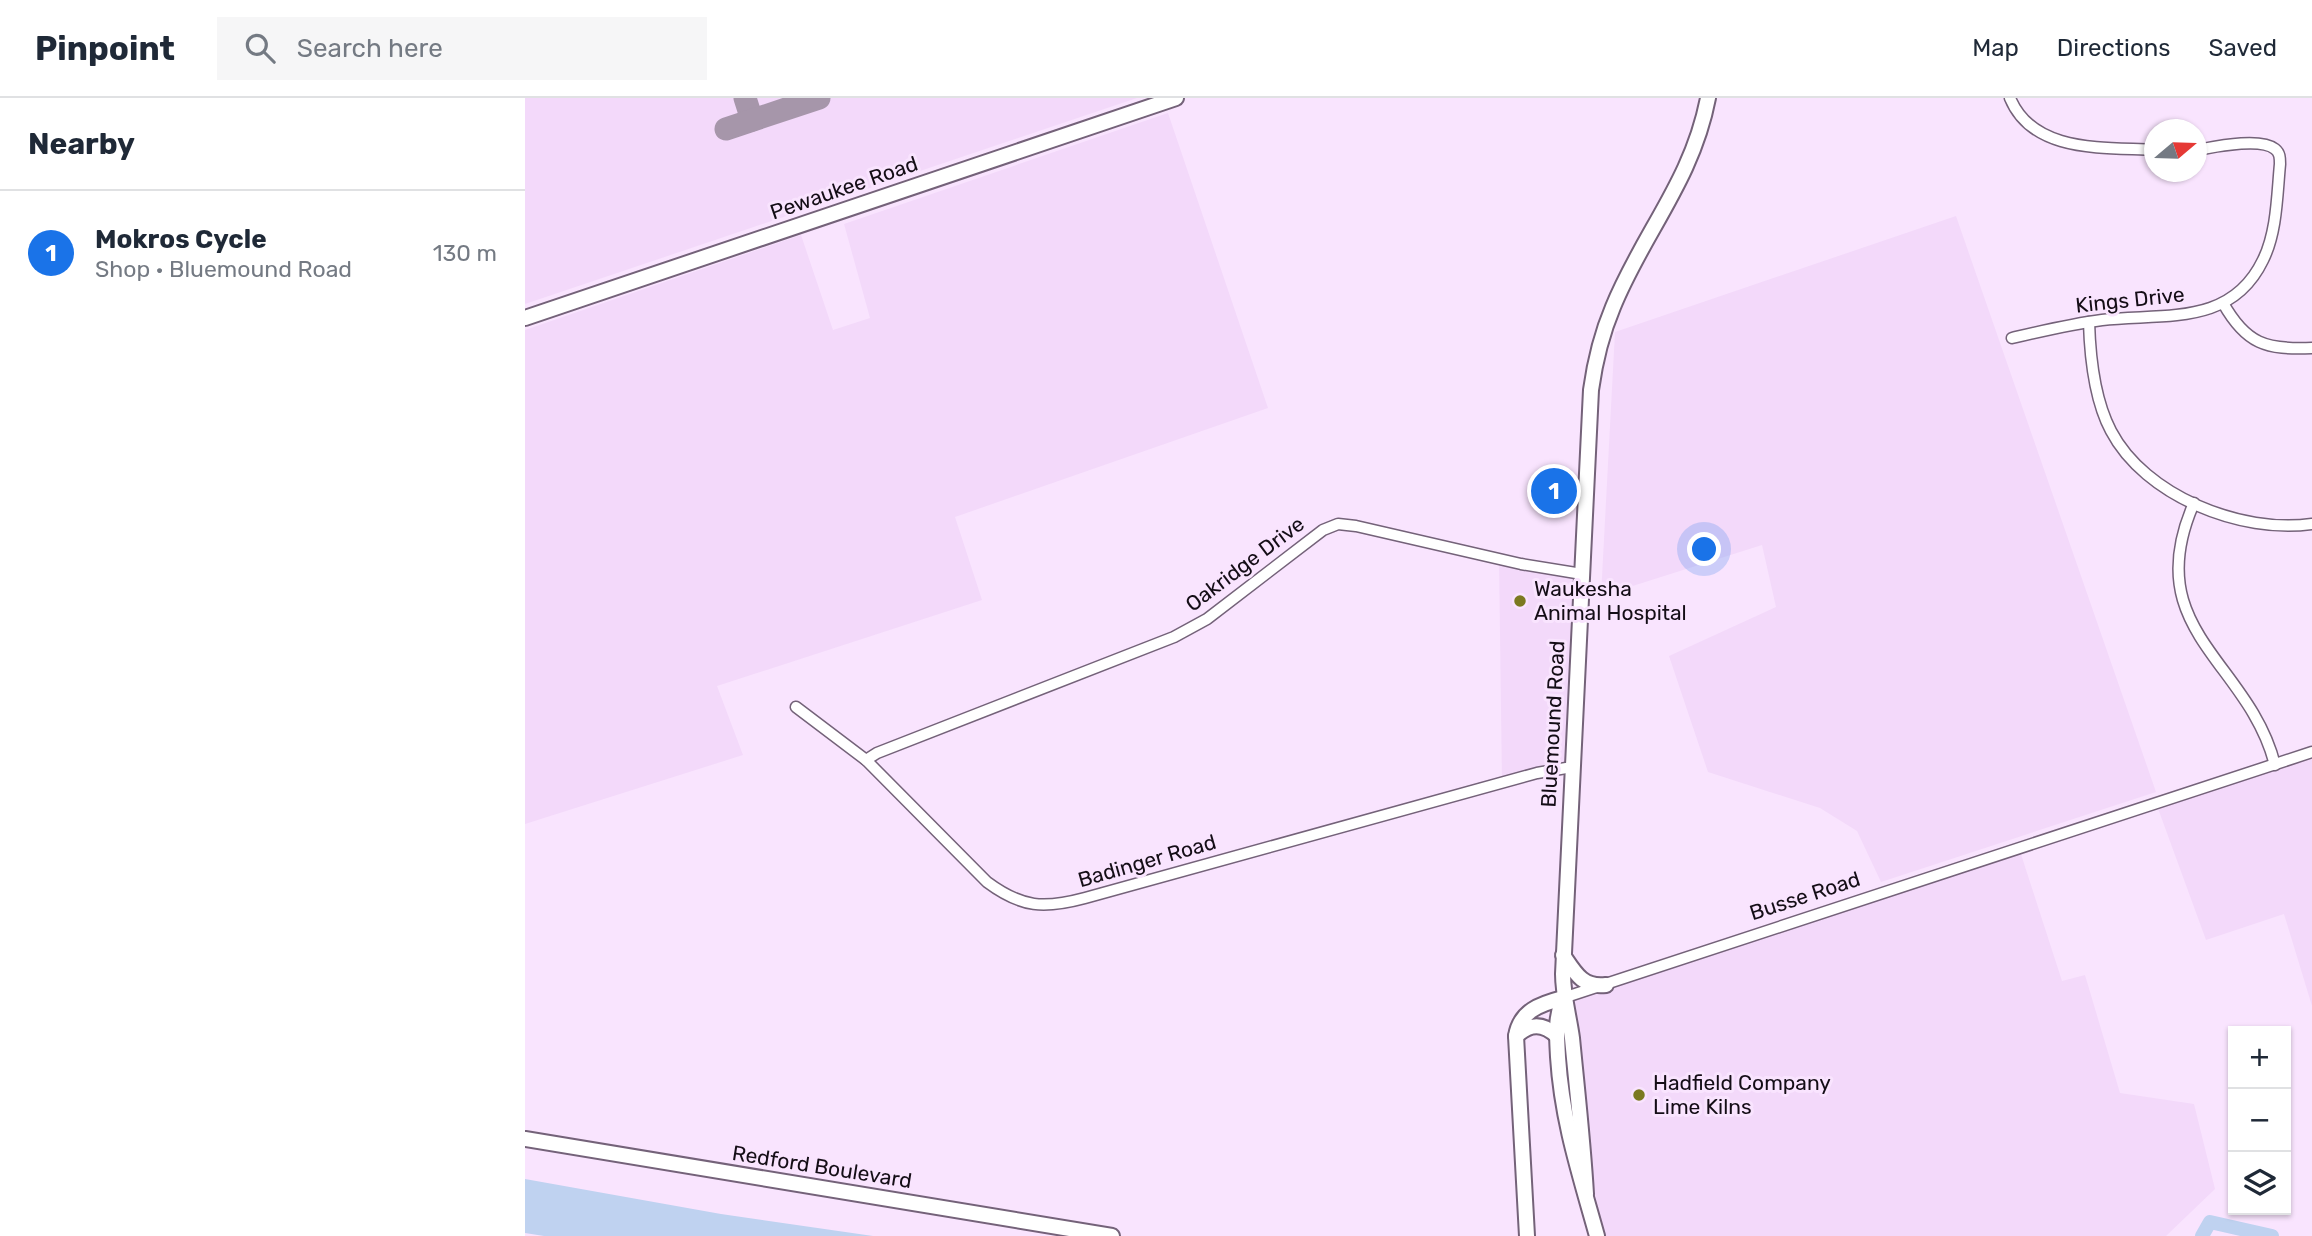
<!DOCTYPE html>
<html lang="en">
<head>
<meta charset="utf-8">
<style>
  :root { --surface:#fff; --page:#f6f6f7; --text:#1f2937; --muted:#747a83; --line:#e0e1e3; --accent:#1a73e8 }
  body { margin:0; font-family:Rubik,sans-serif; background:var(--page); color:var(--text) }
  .controls { position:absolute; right:21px; bottom:21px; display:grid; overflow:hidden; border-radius:0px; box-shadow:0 2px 5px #0004 }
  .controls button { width:63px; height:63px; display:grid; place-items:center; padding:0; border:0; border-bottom:2px solid var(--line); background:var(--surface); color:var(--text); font:35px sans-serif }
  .compass { position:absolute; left:1619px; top:21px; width:63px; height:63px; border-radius:50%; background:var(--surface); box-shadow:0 2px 5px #0004; rotate:71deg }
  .you { position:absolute; left:1180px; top:452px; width:24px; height:24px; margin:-18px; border:5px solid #fff; border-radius:50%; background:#1a73e8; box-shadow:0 0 0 10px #1a73e833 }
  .badge { display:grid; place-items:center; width:46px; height:46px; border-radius:50%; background:var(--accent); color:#fff; font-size:23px; font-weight:700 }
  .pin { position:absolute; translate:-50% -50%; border:4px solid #fff; box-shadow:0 2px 7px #0006 }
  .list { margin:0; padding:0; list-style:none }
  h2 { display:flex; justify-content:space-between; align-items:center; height:91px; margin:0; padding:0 28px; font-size:30px }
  h2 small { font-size:23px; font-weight:400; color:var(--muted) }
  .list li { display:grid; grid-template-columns:46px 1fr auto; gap:21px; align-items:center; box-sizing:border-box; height:126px; padding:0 28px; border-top:2px solid var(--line) }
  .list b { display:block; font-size:26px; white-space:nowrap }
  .list p { margin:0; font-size:23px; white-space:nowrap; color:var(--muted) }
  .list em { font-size:23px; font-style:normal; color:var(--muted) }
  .icon { flex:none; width:38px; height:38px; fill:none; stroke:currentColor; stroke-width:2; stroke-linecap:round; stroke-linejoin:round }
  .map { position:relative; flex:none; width:1787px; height:1138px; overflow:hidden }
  header { display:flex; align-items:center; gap:42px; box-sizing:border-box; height:98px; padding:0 35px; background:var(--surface); border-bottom:2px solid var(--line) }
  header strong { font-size:33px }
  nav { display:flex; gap:38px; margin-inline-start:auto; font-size:24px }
  .search { width:490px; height:63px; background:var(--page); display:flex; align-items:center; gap:18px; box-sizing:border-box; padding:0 24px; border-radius:0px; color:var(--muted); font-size:26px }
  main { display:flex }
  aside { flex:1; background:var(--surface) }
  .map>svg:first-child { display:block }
</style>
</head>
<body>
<header>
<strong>Pinpoint</strong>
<div class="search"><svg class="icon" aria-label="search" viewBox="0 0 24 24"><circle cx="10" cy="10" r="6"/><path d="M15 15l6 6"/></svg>Search here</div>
<nav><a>Map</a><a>Directions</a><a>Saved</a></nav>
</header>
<main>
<aside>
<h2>Nearby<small></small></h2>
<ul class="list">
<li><span class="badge">1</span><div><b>Mokros Cycle</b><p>Shop · Bluemound Road</p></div><em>130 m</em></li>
</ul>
</aside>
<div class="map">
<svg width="1787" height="1138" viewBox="0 0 1787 1138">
  <rect width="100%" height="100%" fill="#f9e4fe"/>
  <g fill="#f3d9fa">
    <path d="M 0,0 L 612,0 L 0,206 Z"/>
    <path d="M 643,15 L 743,310 L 430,419 L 457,502 L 192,588 L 218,657 L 0,726 L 0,232 L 276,137 L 308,232 L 345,220 L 319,126 Z"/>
    <path d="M 1431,118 L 1631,694 L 1356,784 L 1332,733 L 1295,710 L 1183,674 L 1144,558 L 1251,509 L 1237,447 L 1076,498 L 1090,234 Z"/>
    <path d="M 974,461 L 1057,476 L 1047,669 L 977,685 Z"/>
    <path d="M 1787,654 L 1787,908 L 1759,816 L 1681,842 L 1631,705 Z"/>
    <path d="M 1494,750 L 1537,883 L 1560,877 L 1595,995 L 1669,1006 L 1690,1091 L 1641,1138 L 1072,1138 L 1038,900 Z"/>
  </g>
  <path fill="#bfd2f0" d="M 0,1081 L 196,1116 L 348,1138 L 19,1138 L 0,1135 Z"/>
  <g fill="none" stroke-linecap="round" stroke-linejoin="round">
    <path stroke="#bfd2f0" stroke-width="14" d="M 1677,1138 L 1685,1124 L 1747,1138"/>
    <g stroke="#a696aa" stroke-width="23">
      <path d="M 220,0 L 227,22"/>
      <path d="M 201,31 L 294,0"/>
    </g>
    <g stroke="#746279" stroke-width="13">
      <g id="minor">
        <path d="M 1485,0 C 1508,56 1580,49 1630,52"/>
        <path d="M 1698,205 C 1721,246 1741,252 1787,250"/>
        <path d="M 1564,224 C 1565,259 1569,301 1586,333 C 1620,398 1716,436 1787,426"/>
        <path d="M 1487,240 C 1517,233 1546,226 1577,222 C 1638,215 1706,229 1738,162 C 1752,134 1752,97 1755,66 C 1755,60 1755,55 1750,51 C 1735,39 1689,49 1672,52"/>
        <path d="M 1669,405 C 1613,532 1724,563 1750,667"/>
        <path d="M 271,609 L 341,662 L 462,784 C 497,810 519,811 560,800 L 1012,675 L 1047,669"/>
        <path d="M 341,662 L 352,655 L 649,539 L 682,521 L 798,432 L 813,426 L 831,428 L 996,466 L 1057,476"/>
        <path d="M 1038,900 L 1787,654"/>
      </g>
    </g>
    <g stroke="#746279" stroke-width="18">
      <g id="secondary">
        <path d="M 0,220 L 651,0"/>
        <path d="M 1038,857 C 1050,875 1058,890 1081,887"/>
        <path d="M 1038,900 C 1030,920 1032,938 1033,959 C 1037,1023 1055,1077 1072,1138"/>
        <path d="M 991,938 C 1005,925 1018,925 1032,938"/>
        <path d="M 0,1041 L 587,1138"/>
        <path d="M 1061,1096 C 1058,1044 1052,992 1047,940 C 1044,918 1038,898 1038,876 L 1066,292 C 1070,263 1077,235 1088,209 C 1118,135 1167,83 1183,0"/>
        <path d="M 1002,1138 L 991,938 C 995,913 1015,906 1038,900"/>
      </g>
    </g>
    <use href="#minor" stroke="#fff" stroke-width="10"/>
    <use href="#secondary" stroke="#fff" stroke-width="14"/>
  </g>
  <g fill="#7b7920" stroke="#f9e4fe" stroke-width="2.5">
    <circle cx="995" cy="503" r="7"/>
    <circle cx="1114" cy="997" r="7"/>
  </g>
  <g text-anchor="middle" stroke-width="6" stroke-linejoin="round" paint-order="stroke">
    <g font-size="21" fill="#140d16" stroke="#f9e4fe">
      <text transform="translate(319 90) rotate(-19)" y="7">Pewaukee Road</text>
      <text transform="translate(1605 202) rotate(-6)" y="7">Kings Drive</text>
      <text transform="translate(720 466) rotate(-37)" y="7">Oakridge Drive</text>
      <text transform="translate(1028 626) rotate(-87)" y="7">Bluemound Road</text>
      <text transform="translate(622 763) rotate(-16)" y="7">Badinger Road</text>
      <text transform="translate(1280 798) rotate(-18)" y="7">Busse Road</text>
      <text transform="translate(297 1069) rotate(9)" y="7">Redford Boulevard</text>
    </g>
    <g font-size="21" fill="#140d16" stroke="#f9e4fe" text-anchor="start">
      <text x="1009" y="498">Waukesha<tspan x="1009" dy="24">Animal Hospital</tspan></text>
      <text x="1128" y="992">Hadfield Company<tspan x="1128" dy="24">Lime Kilns</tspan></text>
    </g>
  </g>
</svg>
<div class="controls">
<button>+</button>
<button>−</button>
<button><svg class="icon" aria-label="layers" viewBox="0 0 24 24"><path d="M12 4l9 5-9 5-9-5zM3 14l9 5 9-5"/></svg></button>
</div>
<svg class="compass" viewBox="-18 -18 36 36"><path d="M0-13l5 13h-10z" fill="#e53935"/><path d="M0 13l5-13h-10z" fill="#747a83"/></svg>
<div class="you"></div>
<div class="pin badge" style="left:1029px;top:393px">1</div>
</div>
</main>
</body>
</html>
